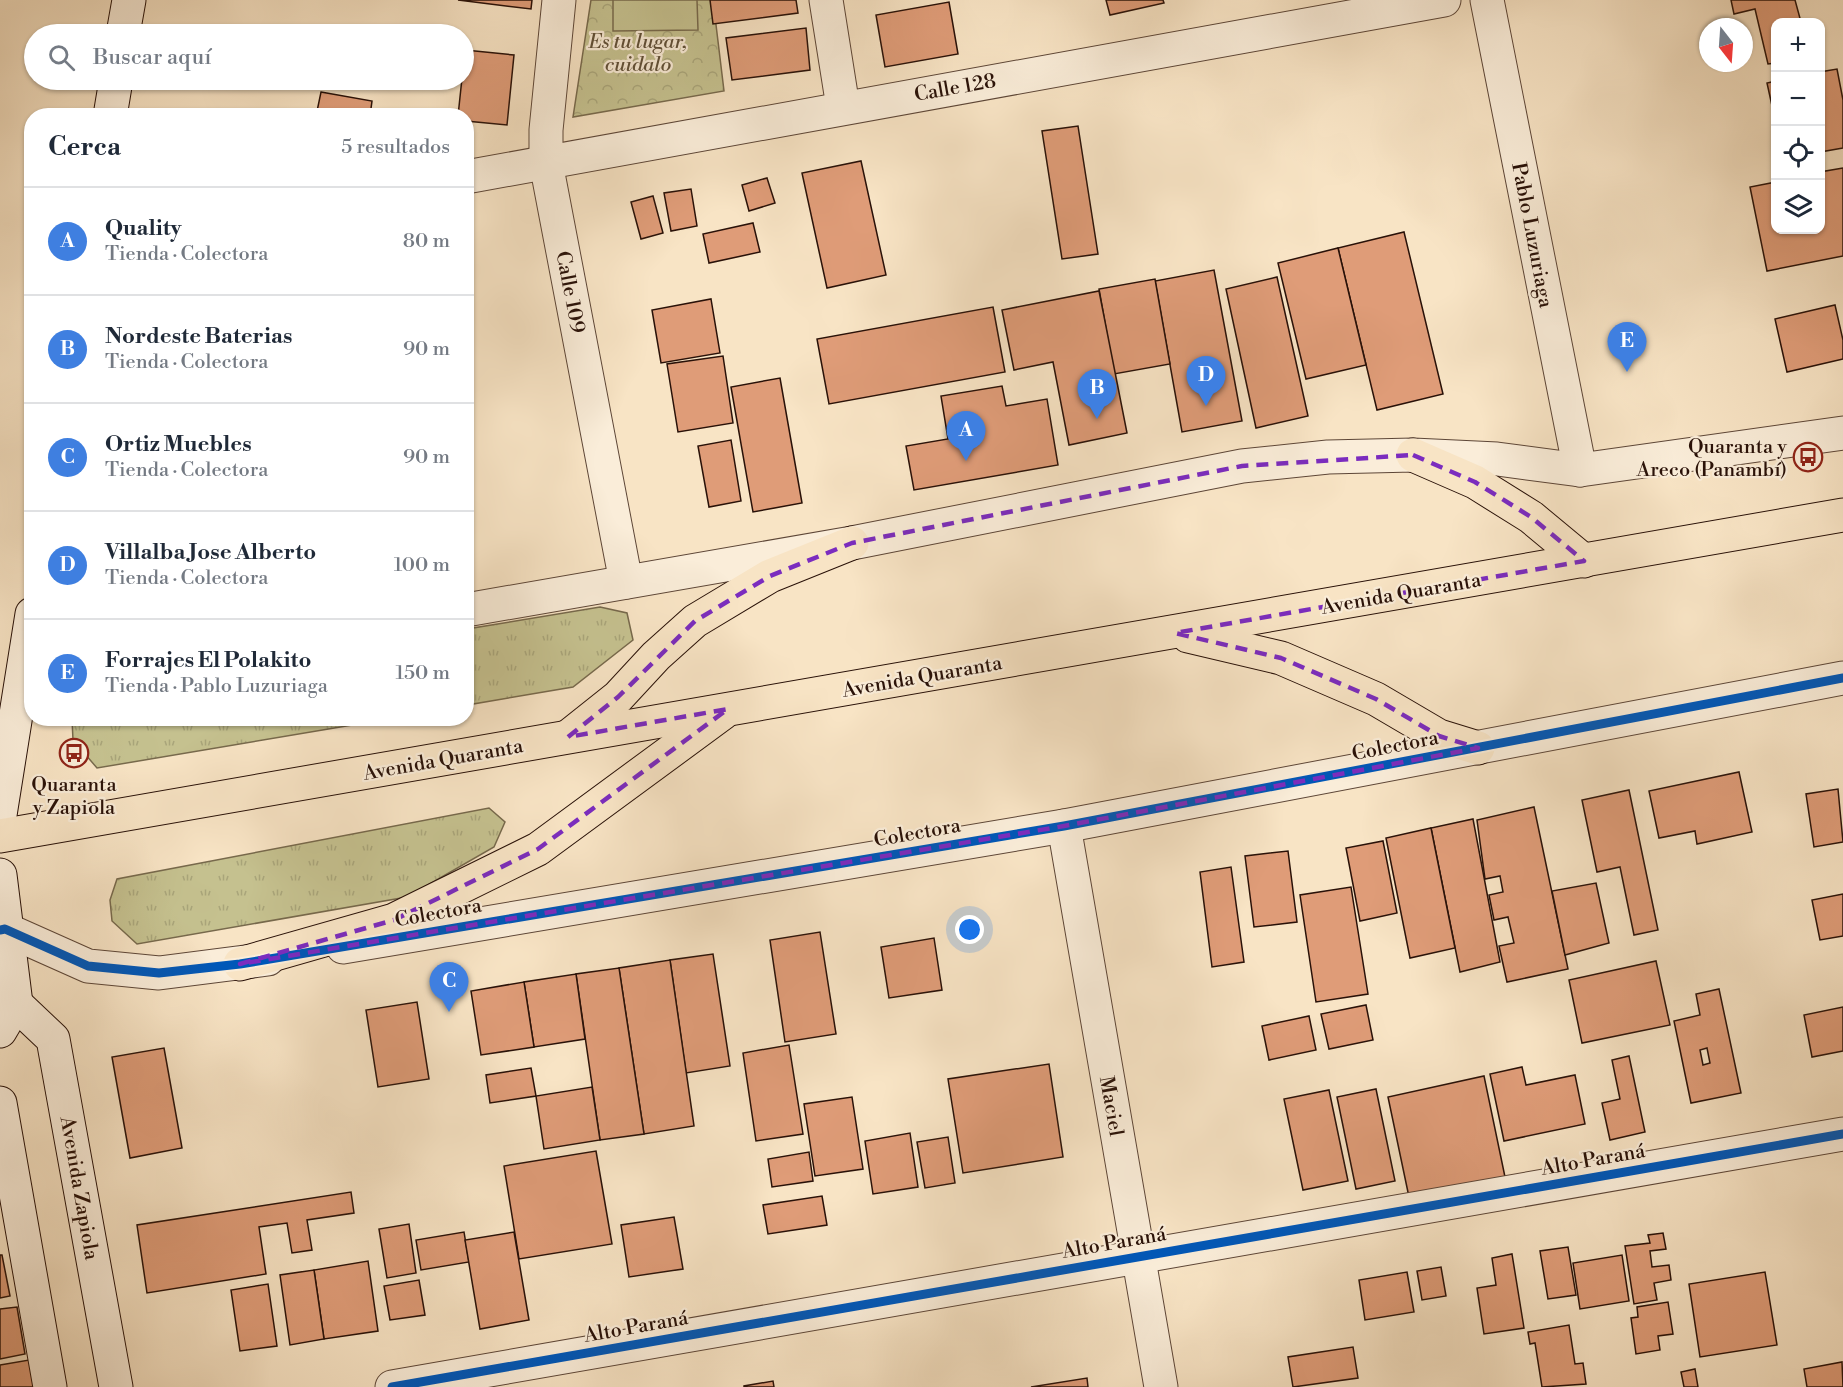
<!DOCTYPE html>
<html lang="es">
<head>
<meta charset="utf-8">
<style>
  :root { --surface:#fff; --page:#f2f2f3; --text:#1f2937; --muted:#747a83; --line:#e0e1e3; --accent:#8f2418 }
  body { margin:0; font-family:"Libre Bodoni",serif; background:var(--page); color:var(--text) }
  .controls { position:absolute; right:18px; top:18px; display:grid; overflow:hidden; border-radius:12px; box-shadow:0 2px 4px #0004 }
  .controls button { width:54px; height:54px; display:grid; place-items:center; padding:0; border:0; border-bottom:2px solid var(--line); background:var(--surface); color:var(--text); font:30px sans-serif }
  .compass { position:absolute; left:1699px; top:18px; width:54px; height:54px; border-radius:50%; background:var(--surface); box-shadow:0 2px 4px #0004; rotate:163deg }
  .you { position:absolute; left:970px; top:930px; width:21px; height:21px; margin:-15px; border:4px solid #fff; border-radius:50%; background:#1a73e8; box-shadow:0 0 0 9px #1a73e833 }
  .badge { display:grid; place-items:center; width:39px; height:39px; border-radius:50%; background:var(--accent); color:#fff; font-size:20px; font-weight:700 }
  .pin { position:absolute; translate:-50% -50px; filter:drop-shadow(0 2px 3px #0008) }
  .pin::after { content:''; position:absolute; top:32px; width:21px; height:18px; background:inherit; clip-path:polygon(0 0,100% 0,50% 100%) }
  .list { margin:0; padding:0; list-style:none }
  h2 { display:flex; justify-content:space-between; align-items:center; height:78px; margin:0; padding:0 24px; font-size:26px }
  h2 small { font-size:20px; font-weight:400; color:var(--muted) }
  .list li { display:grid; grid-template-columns:39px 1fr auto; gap:18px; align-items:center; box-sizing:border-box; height:108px; padding:0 24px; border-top:2px solid var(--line) }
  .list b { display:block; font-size:22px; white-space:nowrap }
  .list p { margin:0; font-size:20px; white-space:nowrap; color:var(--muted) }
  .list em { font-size:20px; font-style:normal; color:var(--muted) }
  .icon { flex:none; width:33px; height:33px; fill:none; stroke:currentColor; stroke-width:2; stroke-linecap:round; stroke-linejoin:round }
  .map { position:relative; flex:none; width:1843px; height:1387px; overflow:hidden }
  .search { position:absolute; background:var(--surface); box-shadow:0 2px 4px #0004; left:24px; top:24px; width:450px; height:66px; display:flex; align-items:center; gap:15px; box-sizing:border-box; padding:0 21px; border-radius:33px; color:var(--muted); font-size:22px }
  .panel { position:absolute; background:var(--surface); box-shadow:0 2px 4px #0004; left:24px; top:108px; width:450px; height:618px; border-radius:24px }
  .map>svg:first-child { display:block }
</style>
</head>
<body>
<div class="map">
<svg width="1843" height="1387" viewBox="0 0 1843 1387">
  <defs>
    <pattern id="grass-tufts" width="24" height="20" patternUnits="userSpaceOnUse" patternTransform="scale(1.5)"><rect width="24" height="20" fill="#c5c18f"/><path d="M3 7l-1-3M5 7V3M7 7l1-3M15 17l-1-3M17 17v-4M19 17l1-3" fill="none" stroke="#a9a57a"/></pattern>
    <pattern id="park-crowns" width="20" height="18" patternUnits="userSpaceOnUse" patternTransform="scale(1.5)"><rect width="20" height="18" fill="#c5c18f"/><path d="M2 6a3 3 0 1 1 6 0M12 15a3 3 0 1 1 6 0" fill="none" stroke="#a9a57a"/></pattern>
  </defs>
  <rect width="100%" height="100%" fill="#f8e4c5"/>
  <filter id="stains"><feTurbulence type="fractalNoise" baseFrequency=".00333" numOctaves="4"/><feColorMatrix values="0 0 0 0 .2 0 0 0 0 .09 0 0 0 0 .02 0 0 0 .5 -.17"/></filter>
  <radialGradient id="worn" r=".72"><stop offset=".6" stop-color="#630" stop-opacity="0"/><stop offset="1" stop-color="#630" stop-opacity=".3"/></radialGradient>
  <g fill="url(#grass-tufts)" stroke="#77694c" stroke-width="1.5">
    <path d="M 600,607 L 627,613 L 633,640 L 573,687 L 467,705 L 467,629 Z"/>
    <path d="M 72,719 L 72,718 L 388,719 L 97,768 L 73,740 Z"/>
    <path d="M 489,808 L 505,822 L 494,847 L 407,897 L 137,944 L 112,921 L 110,900 L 117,879 Z"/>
  </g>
  <path fill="url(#park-crowns)" stroke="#77694c" stroke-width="1.5" d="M 591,0 L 713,0 L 724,91 L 573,117 Z"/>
  <path fill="#c5c18f" stroke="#77694c" stroke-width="1.5" d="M 613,0 L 697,0 L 698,30 L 613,31 Z"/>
  <g fill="#df9c78" stroke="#291108" stroke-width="1.5" fill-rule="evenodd">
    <path d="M 458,0 L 532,0 L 531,9 Z"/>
    <path d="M 710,0 L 796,0 L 798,13 L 713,24 Z"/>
    <path d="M 1106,0 L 1163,0 L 1164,3 L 1110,15 Z"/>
    <path d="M 1731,0 L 1795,0 L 1801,22 L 1776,22 L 1776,63 L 1768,64 L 1755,9 L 1734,14 Z"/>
    <path d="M 949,2 L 958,54 L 885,67 L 876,15 Z"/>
    <path d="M 806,28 L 810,70 L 732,80 L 726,38 Z"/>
    <path d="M 465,50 L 514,55 L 507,125 L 466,121 L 466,116 L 458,116 Z"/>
    <path d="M 1837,69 L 1843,100 L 1843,148 L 1820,152 L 1820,72 Z"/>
    <path d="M 1776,81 L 1776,124 L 1767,83 Z"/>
    <path d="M 321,92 L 372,101 L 370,116 L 316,116 Z"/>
    <path d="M 1078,126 L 1098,254 L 1062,259 L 1042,131 Z"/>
    <path d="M 861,161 L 886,275 L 827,288 L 802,173 Z"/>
    <path d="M 1843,168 L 1843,256 L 1767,271 L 1750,187 L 1776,182 L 1776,230 L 1820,230 L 1820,172 Z"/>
    <path d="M 767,178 L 775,203 L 749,211 L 742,185 Z"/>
    <path d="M 691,189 L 697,226 L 671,231 L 664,193 Z"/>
    <path d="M 653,196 L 663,233 L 641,239 L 631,202 Z"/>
    <path d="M 753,223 L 760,252 L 709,263 L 703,234 Z"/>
    <path d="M 1404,232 L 1443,394 L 1377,410 L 1338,248 Z"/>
    <path d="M 1338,248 L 1366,365 L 1306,379 L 1278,263 Z"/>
    <path d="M 1214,270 L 1242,421 L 1182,432 L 1155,281 Z"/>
    <path d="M 1277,277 L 1308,416 L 1256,428 L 1226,289 Z"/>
    <path d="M 1155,279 L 1170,364 L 1114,374 L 1099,289 Z"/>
    <path d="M 1099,291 L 1127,433 L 1069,445 L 1053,362 L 1014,370 L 1002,310 Z"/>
    <path d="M 711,299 L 720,353 L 661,363 L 652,310 Z"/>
    <path d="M 1835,305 L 1843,340 L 1843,359 L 1787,372 L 1775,319 Z"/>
    <path d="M 993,307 L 1005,372 L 829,404 L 817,339 Z"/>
    <path d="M 723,356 L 733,423 L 678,432 L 667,364 Z"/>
    <path d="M 780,378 L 802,503 L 753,512 L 731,387 Z"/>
    <path d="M 1002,386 L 1006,406 L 1047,399 L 1058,465 L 914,490 L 906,446 L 948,439 L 941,396 Z"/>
    <path d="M 731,440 L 741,501 L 709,507 L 698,446 Z"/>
    <path d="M 1739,772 L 1752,832 L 1697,844 L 1695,831 L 1659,838 L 1649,791 Z"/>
    <path d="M 1838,789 L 1843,842 L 1814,847 L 1806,794 Z"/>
    <path d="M 1629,790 L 1658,930 L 1634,935 L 1620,867 L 1597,872 L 1582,800 Z"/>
    <path d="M 1534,807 L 1568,969 L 1507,982 L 1499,946 L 1514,943 L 1508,917 L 1494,920 L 1489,895 L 1503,892 L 1500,876 L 1485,879 L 1477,820 Z"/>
    <path d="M 1473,819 L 1500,962 L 1460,972 L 1431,828 Z"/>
    <path d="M 1431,828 L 1455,948 L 1410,958 L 1386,838 Z"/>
    <path d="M 1383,841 L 1397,913 L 1360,921 L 1346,848 Z"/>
    <path d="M 1288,851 L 1297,922 L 1254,927 L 1245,856 Z"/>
    <path d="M 1231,867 L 1244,962 L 1212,967 L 1200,872 Z"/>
    <path d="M 1596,883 L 1609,943 L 1565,955 L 1552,891 Z"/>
    <path d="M 1351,887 L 1368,994 L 1316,1002 L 1300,895 Z"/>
    <path d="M 1843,894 L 1843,936 L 1820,940 L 1812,900 Z"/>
    <path d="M 820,932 L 836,1034 L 785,1042 L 770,940 Z"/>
    <path d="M 934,938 L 942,990 L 889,998 L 881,947 Z"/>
    <path d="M 713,954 L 730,1066 L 686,1073 L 670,960 Z"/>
    <path d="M 670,960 L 694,1126 L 644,1134 L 619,968 Z"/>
    <path d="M 1656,961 L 1670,1025 L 1582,1043 L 1569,980 Z"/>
    <path d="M 619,968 L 644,1134 L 600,1140 L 576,974 Z"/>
    <path d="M 576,974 L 585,1039 L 534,1047 L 524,982 Z"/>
    <path d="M 524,982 L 534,1047 L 481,1055 L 471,991 Z"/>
    <path d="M 1719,989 L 1741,1093 L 1691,1103 L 1674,1021 L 1700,1015 L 1696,994 ZM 1707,1048 L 1710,1063 L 1703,1065 L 1700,1050 Z"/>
    <path d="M 417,1002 L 429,1079 L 378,1087 L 366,1010 Z"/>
    <path d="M 1366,1005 L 1373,1040 L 1329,1049 L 1321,1014 Z"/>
    <path d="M 1843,1007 L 1843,1051 L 1812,1057 L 1804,1015 Z"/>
    <path d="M 1309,1016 L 1316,1050 L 1269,1060 L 1262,1026 Z"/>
    <path d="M 789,1045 L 803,1134 L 756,1141 L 743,1053 Z"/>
    <path d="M 164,1048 L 182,1148 L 130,1158 L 112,1057 Z"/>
    <path d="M 1629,1056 L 1645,1132 L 1610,1140 L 1602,1103 L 1620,1099 L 1612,1060 Z"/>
    <path d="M 1049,1064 L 1063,1157 L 963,1173 L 948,1079 Z"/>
    <path d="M 1522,1067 L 1526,1085 L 1575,1075 L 1585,1124 L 1504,1141 L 1490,1074 Z"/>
    <path d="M 531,1068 L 536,1096 L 490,1103 L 486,1075 Z"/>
    <path d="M 1484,1076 L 1505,1177 L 1409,1197 L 1388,1097 Z"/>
    <path d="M 592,1087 L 600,1140 L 544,1149 L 536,1096 Z"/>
    <path d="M 1376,1089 L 1395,1181 L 1356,1189 L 1337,1097 Z"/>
    <path d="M 1329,1090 L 1348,1181 L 1303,1190 L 1284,1099 Z"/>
    <path d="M 852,1097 L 863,1169 L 815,1176 L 804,1104 Z"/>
    <path d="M 910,1133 L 918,1187 L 873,1194 L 865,1141 Z"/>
    <path d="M 948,1137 L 955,1183 L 925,1188 L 917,1142 Z"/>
    <path d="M 596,1151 L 612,1244 L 519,1259 L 504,1166 Z"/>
    <path d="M 809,1152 L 813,1181 L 772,1187 L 768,1159 Z"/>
    <path d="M 351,1192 L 354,1213 L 307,1220 L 312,1250 L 292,1253 L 287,1223 L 259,1227 L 266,1274 L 147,1293 L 137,1225 Z"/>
    <path d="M 822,1196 L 827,1225 L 768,1234 L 763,1205 Z"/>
    <path d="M 674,1217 L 683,1269 L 629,1277 L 621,1225 Z"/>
    <path d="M 409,1224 L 416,1273 L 387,1278 L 379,1229 Z"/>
    <path d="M 464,1232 L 469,1262 L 421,1270 L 416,1240 Z"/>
    <path d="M 514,1232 L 529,1320 L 480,1329 L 465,1240 Z"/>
    <path d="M 1663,1233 L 1666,1249 L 1650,1251 L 1652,1267 L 1669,1265 L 1671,1280 L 1654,1283 L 1657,1300 L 1634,1304 L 1625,1246 L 1650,1243 L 1648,1235 Z"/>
    <path d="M 1568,1247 L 1576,1295 L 1548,1299 L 1540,1251 Z"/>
    <path d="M 1512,1254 L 1524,1328 L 1484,1334 L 1477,1288 L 1496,1285 L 1492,1258 Z"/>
    <path d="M 0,1255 L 2,1255 L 10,1296 L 0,1298 Z"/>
    <path d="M 1622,1255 L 1629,1301 L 1580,1309 L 1573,1263 Z"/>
    <path d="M 368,1261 L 378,1331 L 324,1339 L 314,1270 Z"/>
    <path d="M 1441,1267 L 1446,1296 L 1422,1300 L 1417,1271 Z"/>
    <path d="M 314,1270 L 324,1339 L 290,1345 L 280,1275 Z"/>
    <path d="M 1407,1272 L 1414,1312 L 1365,1320 L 1359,1280 Z"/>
    <path d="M 1765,1272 L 1777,1345 L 1700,1357 L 1689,1284 Z"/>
    <path d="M 419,1280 L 425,1315 L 390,1320 L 384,1286 Z"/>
    <path d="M 268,1284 L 277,1346 L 240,1351 L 231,1290 Z"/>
    <path d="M 1668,1302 L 1673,1334 L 1658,1336 L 1660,1350 L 1636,1354 L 1631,1318 L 1638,1317 L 1637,1307 Z"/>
    <path d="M 17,1307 L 25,1354 L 0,1359 L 0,1309 Z"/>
    <path d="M 1569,1325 L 1575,1364 L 1583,1363 L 1586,1384 L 1542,1387 L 1535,1343 L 1530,1344 L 1528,1332 Z"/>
    <path d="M 1353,1347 L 1358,1378 L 1293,1387 L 1288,1357 Z"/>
    <path d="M 29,1360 L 34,1387 L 0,1387 L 0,1365 Z"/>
    <path d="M 1842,1362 L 1843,1387 L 1807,1387 L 1804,1369 Z"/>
    <path d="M 1695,1369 L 1698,1387 L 1684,1387 L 1681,1372 Z"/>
    <path d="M 1087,1378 L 1088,1387 L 1031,1387 Z"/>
    <path d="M 773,1381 L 774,1387 L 744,1387 L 744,1386 Z"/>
  </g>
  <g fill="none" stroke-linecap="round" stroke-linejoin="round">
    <g stroke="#5d4637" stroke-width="35">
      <g id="minor">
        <path d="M 559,0 L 546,130 L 546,163 L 626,582"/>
        <path d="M 826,0 L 843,107"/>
        <path d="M 1487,0 L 1580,470"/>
        <path d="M 466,177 L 1444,0"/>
        <path d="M 466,610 L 852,543 L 1242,466 L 1328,457 L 1413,455 L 1497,459 L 1580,470 L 1843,433"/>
        <path d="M 1064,826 L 1161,1387"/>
        <path d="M 0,930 L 5,929 L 88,966 L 159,973 L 268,959"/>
        <path d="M 343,947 L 1064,826 L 1843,678"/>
        <path d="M 392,1387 L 1843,1134"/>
      </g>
    </g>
    <g stroke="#291108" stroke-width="35">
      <g id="secondary">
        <path d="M 123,34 L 129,0"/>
        <path d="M 110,116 L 116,80"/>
        <path d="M 0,815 L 32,614"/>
        <path d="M 0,875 L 16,1004 L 0,1031"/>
        <path d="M 16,1004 L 53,1039 L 116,1387"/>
        <path d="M 0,1103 L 50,1387"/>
      </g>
    </g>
    <g stroke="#291108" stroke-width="35">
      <g id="trunk">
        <path d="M 1413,455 L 1475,482 L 1531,517 L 1584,561"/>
        <path d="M 1188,636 L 1281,658 L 1376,699 L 1439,736 L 1478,748"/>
        <path d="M 569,736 L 618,697 L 656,656 L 695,621 L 770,576 L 852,543"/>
        <path d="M 0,836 L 1843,515"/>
        <path d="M 240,964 L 394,920 L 538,849 L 723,713"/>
      </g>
    </g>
    <use href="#minor" stroke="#faedd9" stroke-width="33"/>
    <use href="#secondary" stroke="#faedd9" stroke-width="33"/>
    <use href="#trunk" stroke="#f8e4c5" stroke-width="33"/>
    <g stroke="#faedd9" stroke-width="13">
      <g id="cycleway">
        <path d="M 0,930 L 5,929 L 88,966 L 159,973 L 240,964 L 1064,826 L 1843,678"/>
        <path d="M 392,1387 L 1843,1134"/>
      </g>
    </g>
    <use href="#cycleway" stroke="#0057b8" stroke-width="9"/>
  </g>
  <path fill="none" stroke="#7b2cbf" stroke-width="4.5" stroke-dasharray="12 8" stroke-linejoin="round" d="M 1413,455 L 1475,482 L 1531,517 L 1584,561 L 1175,633 L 1281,658 L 1376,699 L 1439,736 L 1478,748 L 1064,826 L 240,964 L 394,920 L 538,849 L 728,709 L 568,737 L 618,697 L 695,621 L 770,576 L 852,543 L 1242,466 Z"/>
  <defs>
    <g id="bus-ring" transform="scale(1.5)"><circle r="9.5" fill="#faedd9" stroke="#8f2418" stroke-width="1.5"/><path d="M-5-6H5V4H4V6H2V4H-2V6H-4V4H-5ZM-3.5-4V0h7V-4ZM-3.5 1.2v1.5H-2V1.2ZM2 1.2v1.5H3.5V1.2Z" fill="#8f2418"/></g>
  </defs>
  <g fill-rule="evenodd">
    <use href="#bus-ring" x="1808" y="457"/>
    <use href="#bus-ring" x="74" y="753"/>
  </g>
  <g text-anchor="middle" stroke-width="4.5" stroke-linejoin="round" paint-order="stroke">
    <g font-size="20" font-style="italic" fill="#604f37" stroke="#faedd9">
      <text x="638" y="48">Es tu lugar,<tspan x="638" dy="23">cuidalo</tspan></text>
    </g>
    <g font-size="20" fill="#291108" stroke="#faedd9">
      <text transform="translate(955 87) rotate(-10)" y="7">Calle 128</text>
      <text transform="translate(1533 235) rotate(79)" y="7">Pablo Luzuriaga</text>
      <text transform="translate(571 292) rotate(79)" y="7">Calle 109</text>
      <text transform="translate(1401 593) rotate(-10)" y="7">Avenida Quaranta</text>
      <text transform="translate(922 676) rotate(-10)" y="7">Avenida Quaranta</text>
      <text transform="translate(1395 745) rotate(-11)" y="7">Colectora</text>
      <text transform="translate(443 759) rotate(-10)" y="7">Avenida Quaranta</text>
      <text transform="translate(917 832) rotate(-10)" y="7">Colectora</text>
      <text transform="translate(438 912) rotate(-10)" y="7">Colectora</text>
      <text transform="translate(1112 1106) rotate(80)" y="7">Maciel</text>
      <text transform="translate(1593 1159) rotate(-10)" y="7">Alto Paraná</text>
      <text transform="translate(80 1188) rotate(80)" y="7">Avenida Zapiola</text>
      <text transform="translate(1114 1242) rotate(-10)" y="7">Alto Paraná</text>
      <text transform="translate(636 1326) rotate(-10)" y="7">Alto Paraná</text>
    </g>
    <g font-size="20" fill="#291108" stroke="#faedd9" text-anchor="end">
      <text x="1787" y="453">Quaranta y<tspan x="1787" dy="23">Areco (Panambí)</tspan></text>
      <text x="74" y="791" text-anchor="middle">Quaranta<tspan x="74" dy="23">y Zapiola</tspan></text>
    </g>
  </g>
  <rect width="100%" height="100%" filter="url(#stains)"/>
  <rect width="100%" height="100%" fill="url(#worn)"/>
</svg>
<div class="controls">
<button>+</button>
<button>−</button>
<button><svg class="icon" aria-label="locate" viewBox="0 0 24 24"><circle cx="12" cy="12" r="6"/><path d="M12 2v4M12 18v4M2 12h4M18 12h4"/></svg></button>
<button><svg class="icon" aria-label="layers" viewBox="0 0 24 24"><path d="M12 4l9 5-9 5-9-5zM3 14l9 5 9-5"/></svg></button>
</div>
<svg class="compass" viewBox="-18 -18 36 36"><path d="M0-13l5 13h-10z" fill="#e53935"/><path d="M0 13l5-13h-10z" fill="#747a83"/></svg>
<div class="you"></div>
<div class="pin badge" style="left:966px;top:461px;background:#3f7fe0">A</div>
<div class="pin badge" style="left:1097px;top:419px;background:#3f7fe0">B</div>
<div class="pin badge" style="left:449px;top:1012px;background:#3f7fe0">C</div>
<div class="pin badge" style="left:1206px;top:406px;background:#3f7fe0">D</div>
<div class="pin badge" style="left:1627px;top:372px;background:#3f7fe0">E</div>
<div class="search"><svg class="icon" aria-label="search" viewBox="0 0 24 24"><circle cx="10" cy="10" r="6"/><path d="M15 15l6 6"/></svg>Buscar aquí</div>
<section class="panel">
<h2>Cerca<small>5 resultados</small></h2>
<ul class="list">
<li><span class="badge" style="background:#3f7fe0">A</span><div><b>Quality</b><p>Tienda · Colectora</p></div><em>80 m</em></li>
<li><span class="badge" style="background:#3f7fe0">B</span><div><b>Nordeste Baterias</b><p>Tienda · Colectora</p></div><em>90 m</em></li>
<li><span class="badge" style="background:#3f7fe0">C</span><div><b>Ortiz Muebles</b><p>Tienda · Colectora</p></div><em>90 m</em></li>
<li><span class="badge" style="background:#3f7fe0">D</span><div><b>Villalba Jose Alberto</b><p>Tienda · Colectora</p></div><em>100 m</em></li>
<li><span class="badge" style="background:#3f7fe0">E</span><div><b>Forrajes El Polakito</b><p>Tienda · Pablo Luzuriaga</p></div><em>150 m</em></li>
</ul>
</section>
</div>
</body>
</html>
